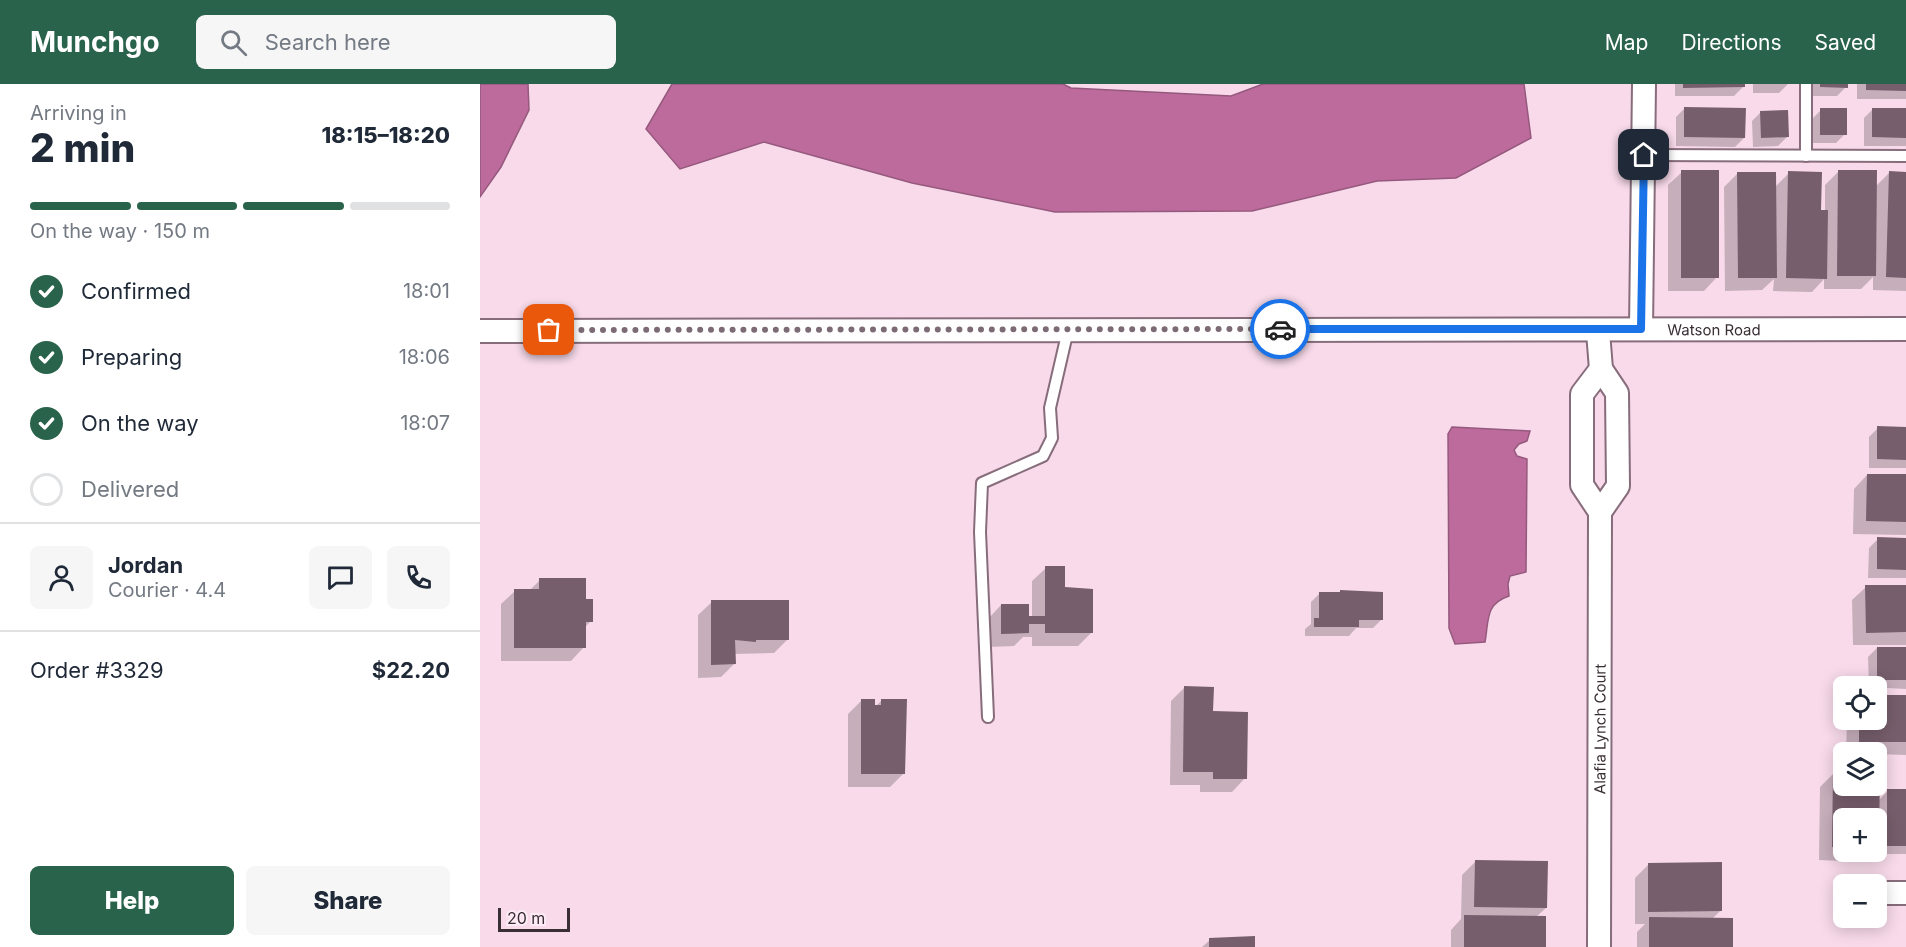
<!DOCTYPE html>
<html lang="en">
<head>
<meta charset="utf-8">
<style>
	:root { --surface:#fff; --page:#f6f6f7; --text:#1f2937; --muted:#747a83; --line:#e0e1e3; --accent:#2a634b }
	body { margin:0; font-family:Inter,sans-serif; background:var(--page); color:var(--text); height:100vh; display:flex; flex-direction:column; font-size:22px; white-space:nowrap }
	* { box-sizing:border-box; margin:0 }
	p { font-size:20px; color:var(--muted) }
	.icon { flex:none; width:33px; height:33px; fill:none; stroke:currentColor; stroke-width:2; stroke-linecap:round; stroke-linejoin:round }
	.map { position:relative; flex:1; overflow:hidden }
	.details { display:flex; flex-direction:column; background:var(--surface); width:480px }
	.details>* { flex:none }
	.fabs { position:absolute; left:1353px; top:592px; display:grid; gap:12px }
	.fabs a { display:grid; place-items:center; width:54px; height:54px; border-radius:9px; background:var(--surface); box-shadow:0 3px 15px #0003; font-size:30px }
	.scale { position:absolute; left:18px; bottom:15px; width:72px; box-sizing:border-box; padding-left:6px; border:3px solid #392e34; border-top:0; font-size:16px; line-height:21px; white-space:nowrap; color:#392e34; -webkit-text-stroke:4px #fdebf5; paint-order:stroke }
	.pin { position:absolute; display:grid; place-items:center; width:51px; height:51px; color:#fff; margin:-26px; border-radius:12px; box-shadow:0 3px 9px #0006 }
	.courier { position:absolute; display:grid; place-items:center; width:60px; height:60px; margin:-30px; border:4px solid #1a73e8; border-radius:50%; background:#fff; color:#222; box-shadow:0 2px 8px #0007 }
	.summary em { font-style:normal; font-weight:800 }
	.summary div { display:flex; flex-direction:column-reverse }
	.summary { display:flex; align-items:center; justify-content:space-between; height:102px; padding:0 30px }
	h1 { font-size:39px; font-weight:800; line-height:45px }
	.bar { display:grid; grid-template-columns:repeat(4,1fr); gap:9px 6px; align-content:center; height:72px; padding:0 30px }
	.bar i { height:8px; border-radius:4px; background:var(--line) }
	.bar .current { background:var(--accent) }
	.bar p { grid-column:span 4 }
	.line { display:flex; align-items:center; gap:15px; padding:0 30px; border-top:2px solid var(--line) }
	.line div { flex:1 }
	.round { display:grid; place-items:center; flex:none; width:63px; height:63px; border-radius:9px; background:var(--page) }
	ol { padding:0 30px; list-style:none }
	li { display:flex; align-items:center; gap:18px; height:66px }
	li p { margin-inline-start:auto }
	li .icon { padding:6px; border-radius:50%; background:var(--accent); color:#fff; stroke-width:4 }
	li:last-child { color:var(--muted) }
	li i { width:33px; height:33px; border:3px solid var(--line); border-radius:50% }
	.primary-button { display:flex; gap:12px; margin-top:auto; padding:12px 30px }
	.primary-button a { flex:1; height:69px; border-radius:9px; background:var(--accent); color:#fff; font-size:24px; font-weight:800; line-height:69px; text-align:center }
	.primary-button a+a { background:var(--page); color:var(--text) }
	header { display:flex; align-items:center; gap:36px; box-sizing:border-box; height:84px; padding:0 30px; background:var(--accent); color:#fff }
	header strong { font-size:28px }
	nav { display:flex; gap:33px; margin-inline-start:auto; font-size:21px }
	.search { width:420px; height:54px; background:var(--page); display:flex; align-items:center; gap:15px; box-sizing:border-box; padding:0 21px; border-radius:9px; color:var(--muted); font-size:22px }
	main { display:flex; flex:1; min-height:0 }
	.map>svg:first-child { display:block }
	.water { fill:#bc6b9c; stroke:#95597d; stroke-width:1.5 }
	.shadow { fill:#0003 }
	.building { fill:#775e6c }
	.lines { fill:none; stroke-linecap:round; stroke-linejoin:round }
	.lane-casing { stroke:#876d7b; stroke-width:14 }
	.street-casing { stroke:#876d7b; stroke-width:26 }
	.lane { stroke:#fff; stroke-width:10 }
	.street { stroke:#fff; stroke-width:22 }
	.done { stroke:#7c6a74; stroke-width:6; stroke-dasharray:0 10.8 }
	.route { stroke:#1a73e8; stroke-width:8 }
	.labels { text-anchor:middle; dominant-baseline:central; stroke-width:6; stroke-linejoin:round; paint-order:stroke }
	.street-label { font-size:15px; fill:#392e34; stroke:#fdebf5 }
</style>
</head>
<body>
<header>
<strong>Munchgo</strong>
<div class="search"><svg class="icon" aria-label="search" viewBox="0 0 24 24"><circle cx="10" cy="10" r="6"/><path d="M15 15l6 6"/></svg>Search here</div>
<nav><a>Map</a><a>Directions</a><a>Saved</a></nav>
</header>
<main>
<section class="details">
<div class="summary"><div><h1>2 min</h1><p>Arriving in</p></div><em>18:15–18:20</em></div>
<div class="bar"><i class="current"></i><i class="current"></i><i class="current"></i><i></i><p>On the way · 150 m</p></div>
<ol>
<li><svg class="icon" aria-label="check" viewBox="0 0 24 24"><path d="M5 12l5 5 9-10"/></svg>Confirmed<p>18:01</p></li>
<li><svg class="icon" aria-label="check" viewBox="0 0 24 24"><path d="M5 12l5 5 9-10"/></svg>Preparing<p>18:06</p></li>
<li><svg class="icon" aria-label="check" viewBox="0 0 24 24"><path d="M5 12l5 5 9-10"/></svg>On the way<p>18:07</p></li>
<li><i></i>Delivered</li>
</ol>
<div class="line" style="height:108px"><a class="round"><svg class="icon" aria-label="person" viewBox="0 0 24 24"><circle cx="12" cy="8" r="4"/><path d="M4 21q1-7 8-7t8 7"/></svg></a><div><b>Jordan</b><p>Courier · 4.4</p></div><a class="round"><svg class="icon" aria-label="chat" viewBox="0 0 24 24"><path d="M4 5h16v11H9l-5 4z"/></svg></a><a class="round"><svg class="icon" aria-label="phone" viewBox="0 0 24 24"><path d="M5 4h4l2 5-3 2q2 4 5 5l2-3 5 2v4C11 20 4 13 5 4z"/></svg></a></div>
<div class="line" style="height:78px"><div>Order #3329</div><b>$22.20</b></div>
<div class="primary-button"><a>Help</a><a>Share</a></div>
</section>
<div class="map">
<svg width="1426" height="863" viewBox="0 0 1426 863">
	<rect width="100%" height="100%" fill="#f8daea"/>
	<!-- water -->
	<g class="water">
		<polygon points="0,0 48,0 49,26 21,83 0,113"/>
		<polygon points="192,0 583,0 591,4 751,12 783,0 1044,0 1051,54 976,94 897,97 772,127 575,128 432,99 284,58 200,85 166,45"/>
		<path d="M972 343 1050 347 1047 357 1039 360 1034 366 1037 372 1047 375 1046 488 1030 492 1028 500 1029 512C1005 520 1009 536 1005 558L975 560 969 544 968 350Z"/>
	</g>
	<!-- shadow -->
	<g class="shadow">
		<polygon points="1195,0 1263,0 1263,3 1254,12 1195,12"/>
		<polygon points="1273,0 1308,0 1299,9 1273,9"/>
		<polygon points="1332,0 1366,0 1366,3 1357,12 1332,12"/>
		<rect x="1377" y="0" width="49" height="15"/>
		<polygon points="1205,24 1264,54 1255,63 1196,62 1196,33"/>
		<polygon points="1393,25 1426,25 1426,62 1384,62 1384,34"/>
		<polygon points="1341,26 1365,50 1356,59 1332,59 1332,35"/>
		<polygon points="1281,28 1307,53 1298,62 1273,63 1272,37"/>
		<polygon points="1202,88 1237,193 1224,207 1188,207 1188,101"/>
		<polygon points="1358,88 1395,103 1409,89 1426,89 1426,207 1393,206 1393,193 1381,205 1344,205 1344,195 1332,208 1293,207 1294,195 1282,206 1245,207 1244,103 1257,90 1295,103 1309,89 1340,127 1345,128 1345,101"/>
		<polygon points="1398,344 1426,344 1426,384 1389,384 1389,353"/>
		<polygon points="1387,391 1426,392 1426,451 1373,450 1374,405"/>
		<polygon points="1398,455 1426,455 1426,494 1388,494 1389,464"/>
		<polygon points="566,484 584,504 611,549 598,562 552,562 552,553 543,553 534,562 508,563 508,535 521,521 547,533 552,533 552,497"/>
		<polygon points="60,496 104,517 111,537 104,544 104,563 91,577 21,577 21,520 35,507 49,507"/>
		<polygon points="1426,502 1426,561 1373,561 1372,516 1386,503"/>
		<polygon points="840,509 902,535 893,544 876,544 869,552 825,552 825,545 831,540 831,518"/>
		<polygon points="232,518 307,556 294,569 254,570 254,580 241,593 218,594 218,531"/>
		<polygon points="1397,564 1426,564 1426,605 1389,603 1388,573"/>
		<polygon points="704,604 732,629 765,694 752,708 720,708 720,701 690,701 691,617"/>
		<polygon points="1396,612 1426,613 1426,671 1366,669 1367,636 1396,636"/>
		<polygon points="382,616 394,624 402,616 424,689 410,703 368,703 368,630"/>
		<polygon points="1354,689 1364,702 1398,717 1408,707 1426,707 1426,770 1398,770 1396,735 1364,735 1364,768 1372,768 1363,777 1339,776 1340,703"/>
		<polygon points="996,777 1066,824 1056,833 1064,863 971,863 971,846 981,835 982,791"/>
		<polygon points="1168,781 1241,826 1232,835 1251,863 1157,863 1157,848 1165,840 1155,840 1155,794"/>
		<polygon points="730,856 774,863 722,863"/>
	</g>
	<!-- building -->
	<g class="building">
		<polygon points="1203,0 1265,0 1265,3 1203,4"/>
		<polygon points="1340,0 1368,0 1368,4 1340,3"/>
		<polygon points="1386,0 1426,0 1426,7 1386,6"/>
		<polygon points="1204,23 1266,24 1265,54 1204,53"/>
		<rect x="1340" y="24" width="27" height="27"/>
		<polygon points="1392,24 1426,24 1426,54 1392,53"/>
		<polygon points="1308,26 1309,53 1281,54 1280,27"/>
		<rect x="1201" y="86" width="38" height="108"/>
		<polygon points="1358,86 1397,86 1396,192 1357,192"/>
		<polygon points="1308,87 1342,88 1341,126 1348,126 1347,195 1306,194"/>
		<polygon points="1409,87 1426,88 1426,194 1406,193"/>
		<polygon points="1257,88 1296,88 1297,194 1258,194"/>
		<polygon points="1397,342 1426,343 1426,376 1397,375"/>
		<polygon points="1387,390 1426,390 1426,438 1386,437"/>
		<polygon points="1397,453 1426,454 1426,486 1397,485"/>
		<polygon points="565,482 585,482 585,503 613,505 613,549 565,549 565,540 549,540 549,549 521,550 521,520 549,520 549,532 565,532"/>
		<polygon points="59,494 106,494 106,515 113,515 113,538 106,538 106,564 34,564 34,505 59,505"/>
		<polygon points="1385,501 1426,501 1426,548 1386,549"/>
		<polygon points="860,506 903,508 903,536 879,536 879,543 834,543 834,534 839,534 839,508 860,508"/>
		<polygon points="231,516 309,516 309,556 276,556 276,558 255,556 256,580 231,581"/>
		<rect x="1397" y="563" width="29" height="33"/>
		<polygon points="704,602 734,603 733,627 768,628 767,695 733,695 733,688 703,688"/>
		<polygon points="1396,611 1426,611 1426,658 1379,658 1379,636 1396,636"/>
		<polygon points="381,615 395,615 395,621 401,621 401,615 427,615 425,690 381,690"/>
		<polygon points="1353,688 1364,688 1364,702 1396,702 1396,689 1400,689 1399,753 1396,753 1396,735 1364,735 1364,763 1352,763"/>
		<rect x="1407" y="705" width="19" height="57"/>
		<polygon points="995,776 1068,777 1067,824 994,823"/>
		<polygon points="1242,778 1242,827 1168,828 1168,779"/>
		<polygon points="984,831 1066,832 1066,863 984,863"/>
		<polygon points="1169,833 1253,834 1253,863 1169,863"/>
		<polygon points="775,852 775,863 729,863 729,854"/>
	</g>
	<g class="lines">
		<defs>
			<g id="lane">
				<polyline points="1164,71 1426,72"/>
				<polyline points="1326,72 1326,0"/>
				<polyline points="508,633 500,448 502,399 563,372 572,354 570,324 588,246"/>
			</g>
			<g id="street">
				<polyline points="1161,245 1164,0"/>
				<path id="s1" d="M0 247 1426 245"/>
				<polyline points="1118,248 1121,285 1137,309 1138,402 1120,428"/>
				<polyline points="1396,809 1426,809"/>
				<path id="s2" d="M1119 863 1120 428 1102 401V310L1121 285"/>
			</g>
		</defs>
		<!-- lane casing -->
		<use href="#lane" class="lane-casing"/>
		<!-- street casing -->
		<use href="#street" class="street-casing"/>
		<!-- lane -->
		<use href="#lane" class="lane"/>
		<!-- street -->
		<use href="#street" class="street"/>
	</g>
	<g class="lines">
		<!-- done -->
		<polyline class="done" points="69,246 800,245"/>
		<!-- route -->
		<polyline class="route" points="800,245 1161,245 1164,71"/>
	</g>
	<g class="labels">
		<!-- street labels -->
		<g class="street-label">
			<text stroke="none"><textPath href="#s1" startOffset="1234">Watson Road</textPath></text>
			<text stroke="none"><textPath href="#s2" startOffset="218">Alafia Lynch Court</textPath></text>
		</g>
	</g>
</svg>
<div class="fabs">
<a><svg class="icon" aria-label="locate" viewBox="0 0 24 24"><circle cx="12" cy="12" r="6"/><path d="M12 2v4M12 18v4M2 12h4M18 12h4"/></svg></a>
<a><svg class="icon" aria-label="layers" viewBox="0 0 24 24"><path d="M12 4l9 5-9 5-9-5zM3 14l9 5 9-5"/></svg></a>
<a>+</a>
<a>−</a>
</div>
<div class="scale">20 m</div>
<div class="pin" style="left:69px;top:246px;background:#ea580c"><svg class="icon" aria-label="bag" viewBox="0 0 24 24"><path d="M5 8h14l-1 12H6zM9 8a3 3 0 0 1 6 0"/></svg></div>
<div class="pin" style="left:1164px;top:71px;background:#1f2937"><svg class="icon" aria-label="home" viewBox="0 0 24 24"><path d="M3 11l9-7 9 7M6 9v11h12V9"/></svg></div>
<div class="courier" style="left:800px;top:245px"><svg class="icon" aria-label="car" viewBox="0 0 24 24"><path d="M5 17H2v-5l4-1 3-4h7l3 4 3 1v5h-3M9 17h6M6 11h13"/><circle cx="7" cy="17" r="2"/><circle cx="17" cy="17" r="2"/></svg></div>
</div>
</main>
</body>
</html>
